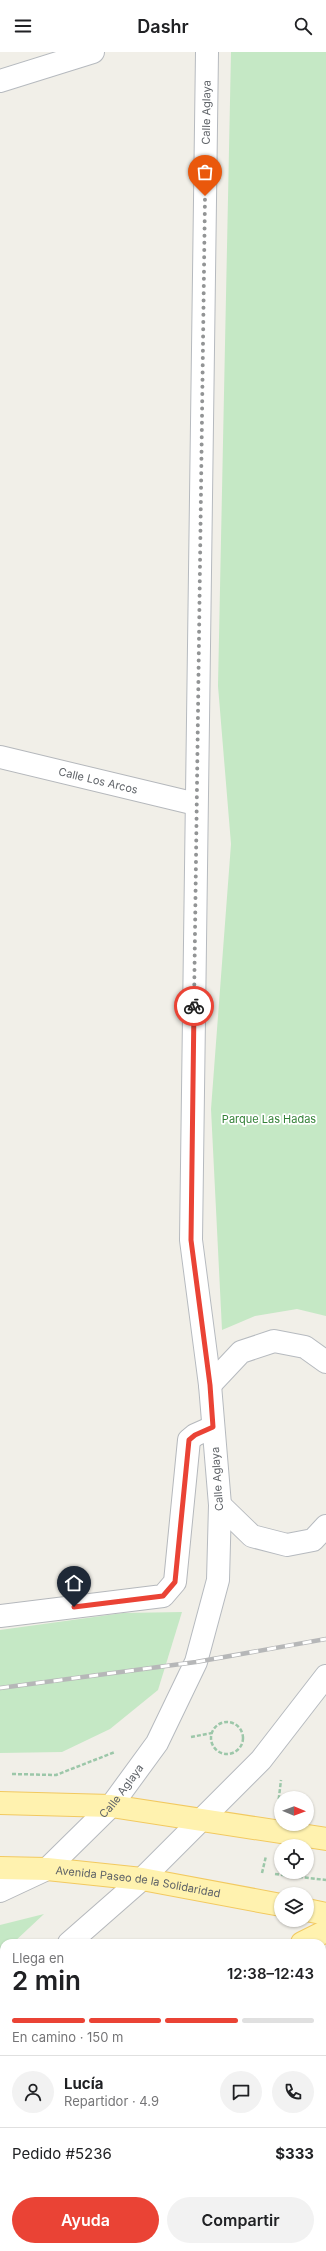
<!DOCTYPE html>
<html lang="es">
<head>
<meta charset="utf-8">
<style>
	:root { --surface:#fff; --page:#f2f2f2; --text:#202124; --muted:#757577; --line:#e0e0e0; --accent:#ea4335 }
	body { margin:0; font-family:Inter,sans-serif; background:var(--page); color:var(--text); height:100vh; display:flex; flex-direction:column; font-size:15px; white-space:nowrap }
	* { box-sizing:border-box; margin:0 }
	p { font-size:13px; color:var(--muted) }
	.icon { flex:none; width:22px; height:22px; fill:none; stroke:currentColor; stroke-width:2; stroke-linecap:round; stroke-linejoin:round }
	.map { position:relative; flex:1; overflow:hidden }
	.drawer { position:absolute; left:0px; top:1887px; width:326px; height:312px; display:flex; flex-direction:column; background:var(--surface); border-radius:12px 12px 0 0; box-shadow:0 1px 3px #0004 }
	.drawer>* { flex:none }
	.needle { width:26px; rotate:91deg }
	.tools { position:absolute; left:274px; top:1739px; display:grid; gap:8px }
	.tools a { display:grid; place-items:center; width:40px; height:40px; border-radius:50%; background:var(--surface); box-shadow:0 1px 3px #0004; font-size:20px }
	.pin { position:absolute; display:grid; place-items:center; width:34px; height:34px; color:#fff; margin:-41px -17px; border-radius:50% 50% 50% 0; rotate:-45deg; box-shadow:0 0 4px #0007 }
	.pin .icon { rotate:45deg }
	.courier { position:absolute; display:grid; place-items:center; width:40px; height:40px; margin:-20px; border:3px solid #ea4335; border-radius:50%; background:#fff; color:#222; box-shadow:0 1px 5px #0007 }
	.overview em { font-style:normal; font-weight:600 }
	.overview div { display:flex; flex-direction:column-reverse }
	.overview { display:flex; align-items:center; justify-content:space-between; height:68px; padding:0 12px }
	h1 { font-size:26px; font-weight:600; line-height:30px }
	.bar { display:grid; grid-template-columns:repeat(4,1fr); gap:6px 4px; align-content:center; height:48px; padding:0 12px }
	.bar i { height:5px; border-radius:3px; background:var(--line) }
	.bar .current { background:var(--accent) }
	.bar p { grid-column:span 4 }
	.line { display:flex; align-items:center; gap:10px; padding:0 12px; border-top:1px solid var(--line) }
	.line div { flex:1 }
	.round { display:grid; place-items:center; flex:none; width:42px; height:42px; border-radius:21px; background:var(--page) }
	.button { display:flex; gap:8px; margin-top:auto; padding:8px 12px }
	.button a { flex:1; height:46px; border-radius:24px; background:var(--accent); color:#fff; font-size:16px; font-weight:600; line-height:46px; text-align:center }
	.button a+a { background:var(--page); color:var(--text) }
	header { display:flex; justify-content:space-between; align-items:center; height:52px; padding:0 12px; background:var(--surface); font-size:18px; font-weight:600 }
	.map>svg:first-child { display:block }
	.green { fill:#c5e8c5 }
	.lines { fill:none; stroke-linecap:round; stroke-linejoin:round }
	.service-casing { stroke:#b5b8bc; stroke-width:20 }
	.minor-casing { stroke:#b5b8bc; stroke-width:24 }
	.tertiary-casing { stroke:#b5b8bc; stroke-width:24 }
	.secondary-casing { stroke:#b6babf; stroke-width:24 }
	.primary-casing { stroke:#f2c960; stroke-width:24 }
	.path { stroke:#9cc7a9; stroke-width:2.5; stroke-dasharray:4 2; stroke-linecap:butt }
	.service { stroke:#fff; stroke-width:18 }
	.minor { stroke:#fff; stroke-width:22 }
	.tertiary { stroke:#fff; stroke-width:22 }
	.secondary { stroke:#fff; stroke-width:22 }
	.primary { stroke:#fff2af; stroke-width:22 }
	.rail-casing { stroke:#b6b7b8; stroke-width:4.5 }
	.rail { stroke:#fff; stroke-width:3; stroke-dasharray:9; stroke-linecap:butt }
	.done { stroke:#929495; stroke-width:4; stroke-dasharray:0 7.2 }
	.route { stroke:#ea4335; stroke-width:5 }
	.labels { text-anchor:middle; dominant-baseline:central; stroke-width:3.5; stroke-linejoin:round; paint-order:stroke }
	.street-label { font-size:11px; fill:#5f6368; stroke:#fff }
	.park-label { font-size:11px; fill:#348238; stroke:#fff }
</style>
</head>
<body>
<header><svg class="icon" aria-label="menu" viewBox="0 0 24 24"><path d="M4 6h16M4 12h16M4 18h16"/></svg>Dashr<svg class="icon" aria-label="search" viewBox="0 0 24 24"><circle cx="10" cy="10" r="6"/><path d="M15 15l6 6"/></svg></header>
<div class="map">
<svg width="326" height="2199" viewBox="0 0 326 2199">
	<rect width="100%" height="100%" fill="#f1efe8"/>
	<!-- green -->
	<g class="green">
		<polygon points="231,0 326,0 326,1264 297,1257 255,1264 222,1278 211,1057 231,792 218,634"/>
		<polygon points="182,1560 158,1638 110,1677 62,1700 0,1701 0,1578 123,1561"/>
		<polygon points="44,1862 13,1891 4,1891 4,1899 0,1903 0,1873"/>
	</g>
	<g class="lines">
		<defs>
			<g id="service">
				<polyline points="54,2195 55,2199"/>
				<polyline points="293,2195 295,2199"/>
			</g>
			<g id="minor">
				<path id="s1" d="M0 705 196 752"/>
				<polyline points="0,1564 163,1544 175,1530 189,1388 195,1383 213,1375"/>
			</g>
			<g id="tertiary">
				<polyline points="0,1839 47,1817"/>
				<polyline points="69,1891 142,1827"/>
				<polyline points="0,1952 4,1949"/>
			</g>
			<g id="secondary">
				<polyline points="0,29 93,0"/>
				<polyline points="210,1333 241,1300 274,1289 305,1295 326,1310"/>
				<polyline points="220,1453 252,1484 287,1493 313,1488 326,1474"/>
				<path id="s2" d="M47 1817 111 1754 157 1691 196 1610 218 1528 220 1453 210 1333 191 1188 207 0"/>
				<polyline points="142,1827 261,1708 326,1624"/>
			</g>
			<g id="primary">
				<polyline points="0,1751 111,1754 326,1787"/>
				<path id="s3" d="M0 1816 47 1817 142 1827 281 1853"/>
				<polyline points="307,1858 326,1862"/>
				<polyline points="302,1891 326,1879"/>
				<polyline points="0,2048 4,2046"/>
			</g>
		</defs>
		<!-- service casing -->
		<use href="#service" class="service-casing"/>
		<!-- minor casing -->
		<use href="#minor" class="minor-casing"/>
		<!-- tertiary casing -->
		<use href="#tertiary" class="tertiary-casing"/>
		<!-- secondary casing -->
		<use href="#secondary" class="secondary-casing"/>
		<!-- primary casing -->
		<use href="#primary" class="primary-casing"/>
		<!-- path -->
		<g class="path">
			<circle cx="227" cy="1686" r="16"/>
			<polyline points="191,1685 212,1681"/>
			<polyline points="12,1722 56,1723 115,1700"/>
			<polyline points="278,1753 281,1728"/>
			<polyline points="262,1821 266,1804"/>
			<polyline points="275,1822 326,1828"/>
		</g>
		<!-- service -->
		<use href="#service" class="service"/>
		<!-- minor -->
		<use href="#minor" class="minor"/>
		<!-- tertiary -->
		<use href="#tertiary" class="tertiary"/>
		<!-- secondary -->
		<use href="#secondary" class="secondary"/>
		<!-- primary -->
		<use href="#primary" class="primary"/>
		<defs>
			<polyline id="rail" points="0,1636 196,1610 326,1587"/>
		</defs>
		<!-- rail casing -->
		<use href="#rail" class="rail-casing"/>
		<!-- rail -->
		<use href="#rail" class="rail"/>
	</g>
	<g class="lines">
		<!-- done -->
		<polyline class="done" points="194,954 205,144"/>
		<!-- route -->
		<polyline class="route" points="74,1555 163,1544 175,1530 189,1388 195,1383 213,1375 210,1333 191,1188 194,954"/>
	</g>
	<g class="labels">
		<!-- street labels -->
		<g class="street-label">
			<text stroke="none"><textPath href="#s2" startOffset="1812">Calle Aglaya</textPath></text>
			<text stroke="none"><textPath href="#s1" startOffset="101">Calle Los Arcos</textPath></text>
			<text transform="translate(217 1427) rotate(-94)">Calle Aglaya</text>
			<text stroke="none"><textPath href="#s2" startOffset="108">Calle Aglaya</textPath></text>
			<text stroke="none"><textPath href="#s3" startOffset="139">Avenida Paseo de la Solidaridad</textPath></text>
		</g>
		<!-- park labels -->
		<g class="park-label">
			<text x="269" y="1067">Parque Las Hadas</text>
		</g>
	</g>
</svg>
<div class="tools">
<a><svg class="needle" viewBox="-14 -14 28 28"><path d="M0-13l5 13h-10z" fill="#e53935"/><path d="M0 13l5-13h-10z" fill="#757577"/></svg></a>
<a><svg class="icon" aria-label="locate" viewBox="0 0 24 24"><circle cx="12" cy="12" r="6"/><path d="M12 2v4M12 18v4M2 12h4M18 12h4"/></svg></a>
<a><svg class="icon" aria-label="layers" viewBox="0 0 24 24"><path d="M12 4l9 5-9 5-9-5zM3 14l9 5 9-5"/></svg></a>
</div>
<div class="pin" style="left:205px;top:144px;background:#ea580c"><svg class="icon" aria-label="bag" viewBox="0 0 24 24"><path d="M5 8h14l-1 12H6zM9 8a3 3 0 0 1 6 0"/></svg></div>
<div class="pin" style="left:74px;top:1555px;background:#1f2937"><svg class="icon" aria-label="home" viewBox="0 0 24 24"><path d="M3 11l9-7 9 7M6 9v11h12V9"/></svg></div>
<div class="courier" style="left:194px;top:954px"><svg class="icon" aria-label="bike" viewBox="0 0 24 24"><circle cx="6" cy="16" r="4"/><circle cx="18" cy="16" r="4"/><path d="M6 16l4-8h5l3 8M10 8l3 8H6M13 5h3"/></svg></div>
<section class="drawer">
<div class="overview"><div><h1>2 min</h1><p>Llega en</p></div><em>12:38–12:43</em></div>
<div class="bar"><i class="current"></i><i class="current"></i><i class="current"></i><i></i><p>En camino · 150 m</p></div>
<div class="line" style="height:72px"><a class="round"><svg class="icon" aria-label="person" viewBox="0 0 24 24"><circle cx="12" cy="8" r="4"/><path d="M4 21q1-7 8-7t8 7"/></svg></a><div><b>Lucía</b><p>Repartidor · 4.9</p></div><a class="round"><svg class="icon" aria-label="chat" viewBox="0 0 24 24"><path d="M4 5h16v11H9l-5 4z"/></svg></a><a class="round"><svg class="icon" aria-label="phone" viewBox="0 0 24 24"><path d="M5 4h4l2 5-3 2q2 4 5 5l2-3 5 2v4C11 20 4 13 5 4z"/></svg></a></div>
<div class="line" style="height:52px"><div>Pedido #5236</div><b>$333</b></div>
<div class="button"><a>Ayuda</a><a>Compartir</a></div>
</section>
</div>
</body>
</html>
